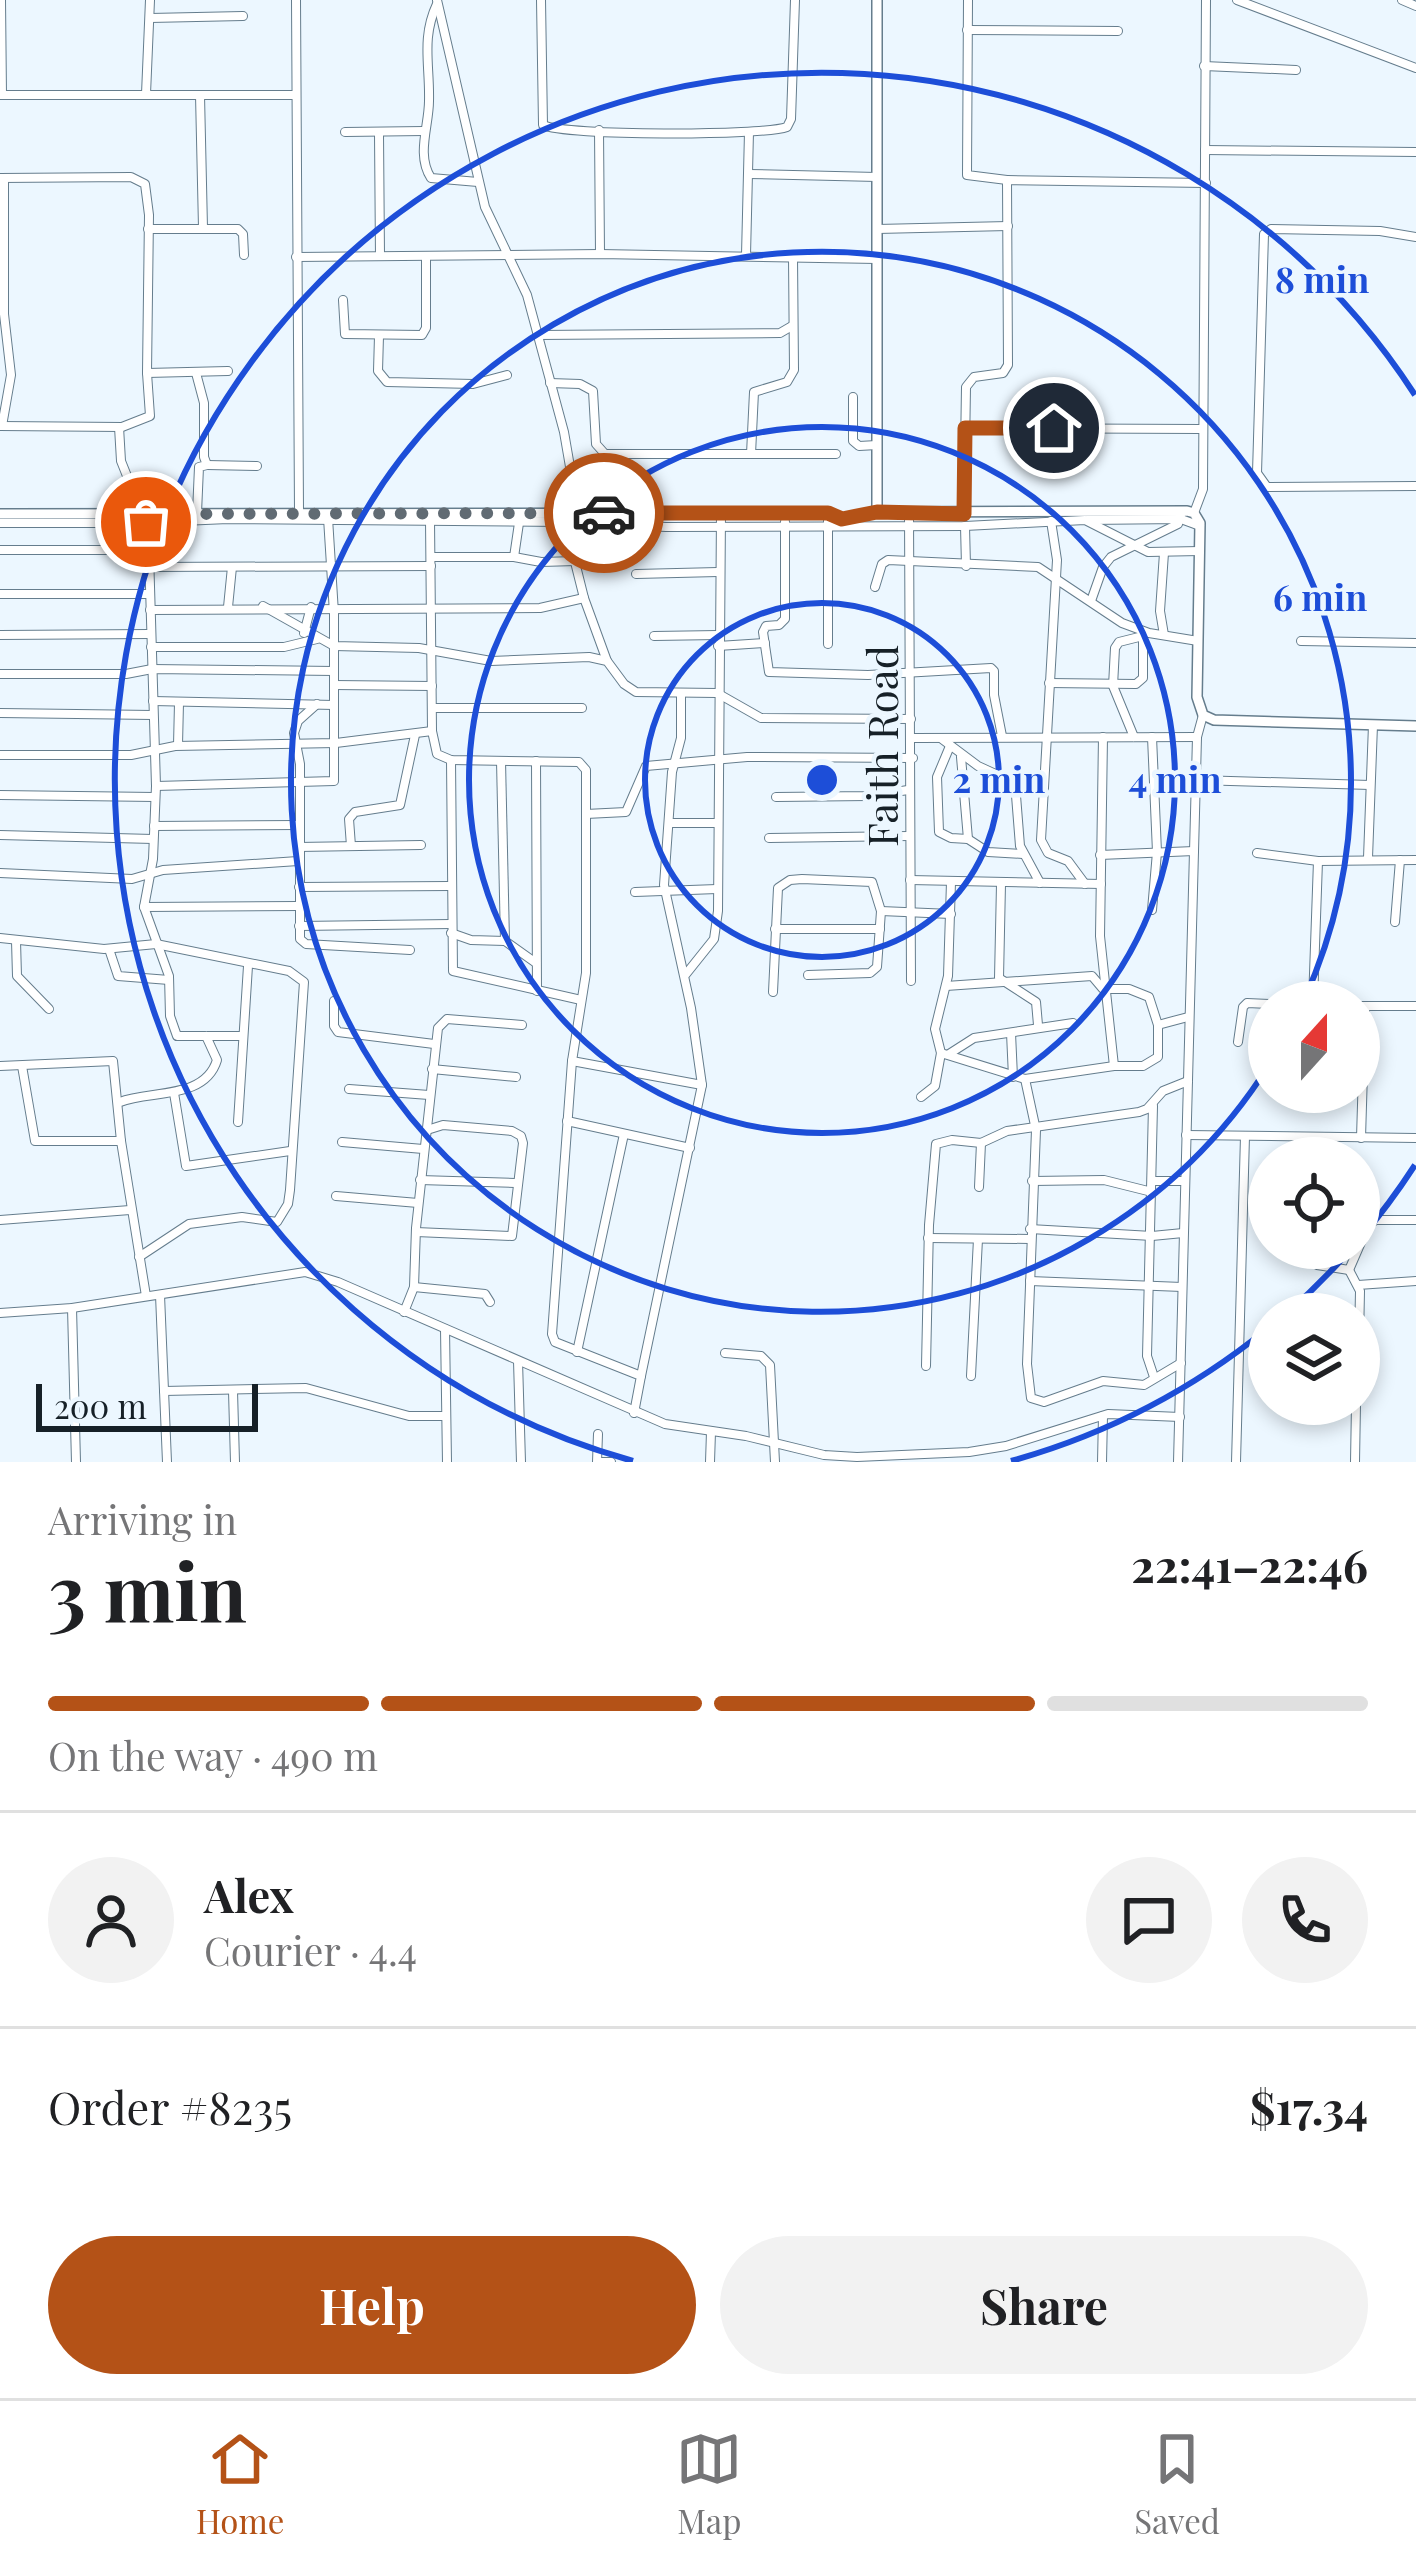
<!DOCTYPE html>
<html lang="en">
<head>
<meta charset="utf-8">
<style>
	:root { --surface:#fff; --page:#f2f2f2; --text:#202124; --muted:#757577; --line:#e0e0e0; --accent:#b45217 }
	body { margin:0; font-family:"Playfair Display",serif; background:var(--page); color:var(--text); height:100vh; display:flex; flex-direction:column; font-size:45px; white-space:nowrap }
	* { box-sizing:border-box; margin:0 }
	p { font-size:39px; color:var(--muted) }
	.icon { flex:none; width:66px; height:66px; fill:none; stroke:currentColor; stroke-width:2; stroke-linecap:round; stroke-linejoin:round }
	.map { position:relative; height:1462px; overflow:hidden }
	.details { display:flex; flex-direction:column; background:var(--surface); flex:1 }
	.details>* { flex:none }
	.needle { width:78px; rotate:21deg }
	.fabs { position:absolute; left:1248px; top:981px; display:grid; gap:24px }
	.fabs a { display:grid; place-items:center; width:132px; height:132px; border-radius:50%; background:var(--surface); box-shadow:0 6px 18px #0003; font-size:60px }
	.scale { position:absolute; left:36px; bottom:30px; width:222px; box-sizing:border-box; padding-left:12px; border:6px solid #162027; border-top:0; font-size:33px; line-height:42px; white-space:nowrap; color:#162027; -webkit-text-stroke:9px #ecf7ff; paint-order:stroke }
	.pin { position:absolute; display:grid; place-items:center; width:102px; height:102px; color:#fff; margin:-51px; border:6px solid #fff; border-radius:50%; box-shadow:0 3px 12px #0007 }
	.courier { position:absolute; display:grid; place-items:center; width:120px; height:120px; margin:-60px; border:9px solid #b45217; border-radius:50%; background:#fff; color:#222; box-shadow:0 3px 15px #0007 }
	.headline em { font-style:normal; font-weight:700 }
	.headline div { display:flex; flex-direction:column-reverse }
	.headline { display:flex; align-items:center; justify-content:space-between; height:204px; padding:0 48px }
	h1 { font-size:78px; font-weight:700; line-height:90px }
	.bar { display:grid; grid-template-columns:repeat(4,1fr); gap:18px 12px; align-content:center; height:144px; padding:0 48px }
	.bar i { height:15px; border-radius:9px; background:var(--line) }
	.bar .active { background:var(--accent) }
	.bar p { grid-column:span 4 }
	.line { display:flex; align-items:center; gap:30px; padding:0 48px; border-top:3px solid var(--line) }
	.line div { flex:1 }
	.round { display:grid; place-items:center; flex:none; width:126px; height:126px; border-radius:63px; background:var(--page) }
	.primary-button { display:flex; gap:24px; margin-top:auto; padding:24px 48px }
	.primary-button a { flex:1; height:138px; border-radius:72px; background:var(--accent); color:#fff; font-size:48px; font-weight:700; line-height:138px; text-align:center }
	.primary-button a+a { background:var(--page); color:var(--text) }
	.tab-bar { display:flex; justify-content:space-around; align-items:center; height:168px; border-top:3px solid var(--line); background:var(--surface); font-size:33px; color:var(--muted) }
	.tab-bar a { display:grid; justify-items:center; gap:6px }
	.tab-bar .active { color:var(--accent) }
	.map>svg:first-child { display:block }
	.lines { fill:none; stroke-linecap:round; stroke-linejoin:round }
	.minor-casing { stroke:#657d8d; stroke-width:10 }
	.tertiary-casing { stroke:#657d8d; stroke-width:12 }
	.minor { stroke:#fff; stroke-width:8 }
	.tertiary { stroke:#fff; stroke-width:9 }
	.done { stroke:#616b73; stroke-width:12; stroke-dasharray:0 21.6 }
	.route { stroke:#b45217; stroke-width:15 }
	.ring { fill:none; stroke:#1d4ed8; stroke-width:6 }
	.labels { text-anchor:middle; dominant-baseline:central; stroke-width:9; stroke-linejoin:round; paint-order:stroke }
	.street-label { font-size:42px; fill:#162027; stroke:#ecf7ff }
	.centre { fill:#1d4ed8; stroke:#ecf7ff; stroke-width:6 }
	.ring-label { font-size:36px; text-anchor:middle; font-weight:bold; fill:#1d4ed8; stroke:#ecf7ff; stroke-width:9; stroke-linejoin:round; paint-order:stroke }
</style>
</head>
<body>
<div class="map">
<svg width="1416" height="1462" viewBox="0 0 1416 1462">
	<rect width="100%" height="100%" fill="#ecf7ff"/>
	<g class="lines">
		<defs>
			<g id="minor">
				<polyline points="1,0 2,94"/>
				<polyline points="296,0 299,512"/>
				<polyline points="437,0 485,207 527,295 564,432 578,513"/>
				<path d="M541 0 543 125C565 136 762 136 787 127L791 119 795 0"/>
				<polyline points="968,0 967,175 1007,180"/>
				<polyline points="1237,0 1416,68"/>
				<polyline points="1402,0 1416,6"/>
				<path d="M437 4C421 38 430 65 429 101 429 126 416 155 431 178L478 182"/>
				<polyline points="150,18 243,16"/>
				<polyline points="967,30 1118,31"/>
				<polyline points="1204,66 1296,70"/>
				<polyline points="146,94 150,0"/>
				<polyline points="0,95 296,95"/>
				<polyline points="200,95 203,228"/>
				<polyline points="599,130 600,254"/>
				<polyline points="345,132 424,131"/>
				<polyline points="379,134 380,256"/>
				<polyline points="1205,150 1416,152"/>
				<polyline points="749,174 877,177"/>
				<polyline points="0,178 131,177 145,184 149,215 147,373 150,416 122,427 0,426"/>
				<polyline points="148,229 238,229 243,234 244,255"/>
				<polyline points="877,229 1008,226"/>
				<polyline points="1416,237 1380,231 1271,229 1264,234 1257,473 1267,487 1416,486"/>
				<polyline points="746,255 749,132"/>
				<polyline points="296,257 600,254 877,259"/>
				<polyline points="793,257 794,370 787,382 754,392 751,454 836,454"/>
				<polyline points="343,300 345,334 422,335 426,328 426,256"/>
				<polyline points="538,335 780,333 792,326"/>
				<polyline points="379,336 378,371 387,382 473,384 507,375"/>
				<polyline points="147,373 228,371"/>
				<polyline points="196,373 204,403 204,457 207,465 199,467 197,513"/>
				<polyline points="550,383 580,384 593,391 596,444 605,454 751,454"/>
				<polyline points="853,397 853,441 859,446 877,445"/>
				<polyline points="2,426 11,375 4,314 4,178"/>
				<polyline points="119,427 121,461 135,496 135,514"/>
				<polyline points="965,428 1202,429"/>
				<polyline points="207,465 257,466"/>
				<polyline points="909,512 911,981"/>
				<polyline points="964,512 966,387 974,377 1003,373 1008,365 1007,180 1206,183"/>
				<polyline points="828,513 828,644"/>
				<polyline points="1194,513 1203,489 1206,0"/>
				<polyline points="148,520 156,786 153,859 144,907 169,976 170,1016 177,1036 243,1036"/>
				<polyline points="430,520 432,731 437,754 451,760 579,762 586,770 586,973 572,1061 552,1334 555,1342 641,1376 634,1413"/>
				<polyline points="1087,520 1181,519 1200,526"/>
				<polyline points="1051,521 1057,560 1041,840 1048,853 1068,861 1085,884"/>
				<polyline points="565,522 584,598 607,661"/>
				<polyline points="785,522 785,619 779,625 766,626 763,632 769,672 868,675 991,668 994,671 994,695 1002,736"/>
				<polyline points="0,523 136,523 228,519 565,522 666,527 965,526 1085,520 1148,552 1200,551"/>
				<polyline points="965,526 966,566"/>
				<polyline points="0,550 148,550"/>
				<polyline points="1164,553 1160,611 1164,635"/>
				<polyline points="431,557 514,557 519,523"/>
				<polyline points="514,557 541,562 576,561"/>
				<polyline points="149,567 431,566"/>
				<polyline points="636,574 718,572"/>
				<polyline points="875,587 882,564 888,560 1038,567 1122,623 1149,633 1198,641"/>
				<polyline points="0,594 150,594"/>
				<polyline points="1091,601 1103,567 1111,557 1178,524 1182,511"/>
				<polyline points="263,606 334,646 419,648 491,661 589,657 607,661 624,684 636,692 717,693 761,718 911,719"/>
				<polyline points="228,607 232,567"/>
				<polyline points="150,610 540,608 584,598"/>
				<polyline points="304,633 311,607"/>
				<polyline points="0,635 150,634"/>
				<polyline points="654,636 718,635"/>
				<polyline points="1301,641 1416,643"/>
				<polyline points="718,646 765,643"/>
				<polyline points="151,647 284,647 317,639"/>
				<polyline points="0,674 126,674 152,669 334,671"/>
				<polyline points="1049,683 1136,684 1143,678 1143,636"/>
				<polyline points="334,685 432,686"/>
				<polyline points="153,701 334,705"/>
				<polyline points="317,704 298,721 294,733 300,764 300,939 306,944 410,950"/>
				<polyline points="432,708 582,708"/>
				<polyline points="0,713 153,715"/>
				<polyline points="1103,737 1100,936 1114,1066"/>
				<polyline points="1134,737 1113,686 1115,648 1119,642 1143,636"/>
				<polyline points="1152,737 1157,852 1152,910"/>
				<polyline points="913,738 1197,737"/>
				<polyline points="942,739 978,766 1015,783 1020,846 1040,883"/>
				<polyline points="178,745 179,703"/>
				<polyline points="950,746 937,777 939,832 951,838 968,839 988,852 1023,854"/>
				<polyline points="0,755 131,755 175,746 336,743 432,731"/>
				<polyline points="961,757 968,839"/>
				<polyline points="451,760 453,971 581,1000"/>
				<polyline points="501,761 505,941"/>
				<polyline points="536,761 537,991"/>
				<polyline points="1197,780 1370,785"/>
				<polyline points="156,786 334,781 334,613 328,518"/>
				<polyline points="0,795 155,797"/>
				<polyline points="776,797 868,796 908,790"/>
				<polyline points="586,814 626,812 646,766 747,757 913,758"/>
				<polyline points="669,823 716,823"/>
				<polyline points="154,826 298,825"/>
				<polyline points="0,835 153,839"/>
				<polyline points="769,838 909,836"/>
				<polyline points="351,846 349,819 355,812 400,805 415,735"/>
				<polyline points="298,847 421,845"/>
				<polyline points="1257,853 1318,861 1416,860"/>
				<polyline points="1100,855 1194,851"/>
				<polyline points="1368,858 1373,725"/>
				<polyline points="0,873 132,879 163,870 298,861"/>
				<polyline points="910,880 1101,884"/>
				<polyline points="1001,884 999,978 1036,1002 1038,1025"/>
				<polyline points="299,887 450,886"/>
				<polyline points="635,892 717,889"/>
				<polyline points="144,907 299,906"/>
				<polyline points="881,911 951,914"/>
				<polyline points="1395,922 1400,860"/>
				<polyline points="299,926 451,924"/>
				<polyline points="775,929 880,929"/>
				<polyline points="451,933 471,940 505,941 536,963"/>
				<polyline points="0,938 104,949 156,944 289,971 304,982 290,1190 288,1204 277,1222 242,1217 189,1224 139,1257"/>
				<polyline points="16,941 17,976 49,1009"/>
				<polyline points="109,949 118,976 169,980"/>
				<polyline points="686,974 714,939 718,911 721,513"/>
				<polyline points="946,986 1092,976 1103,989 1129,989 1149,997 1158,1025"/>
				<polyline points="773,992 778,888 790,880 802,879 872,882 881,911 877,967 870,973 808,975"/>
				<polyline points="334,1001 334,1026 338,1032 434,1044"/>
				<polyline points="1313,1002 1318,861"/>
				<polyline points="1359,1006 1416,1006"/>
				<polyline points="1011,1033 1013,1077"/>
				<polyline points="1238,1042 1243,1007 1247,1003 1269,1004"/>
				<polyline points="941,1053 1025,1079 1114,1066 1143,1066 1158,1057 1158,1025 1188,1017"/>
				<polyline points="949,1054 974,1038 1073,1023"/>
				<polyline points="572,1061 702,1085"/>
				<polyline points="0,1066 113,1061 121,1141 146,1296"/>
				<polyline points="22,1066 35,1141 121,1141"/>
				<polyline points="432,1069 516,1077"/>
				<polyline points="1025,1079 1036,1130 1027,1364 1031,1398 1044,1402 1103,1381 1144,1385 1181,1363"/>
				<polyline points="349,1089 429,1095"/>
				<polyline points="174,1093 186,1166 290,1151"/>
				<polyline points="921,1097 935,1086 941,1053 935,1029 948,976 951,882"/>
				<path d="M120 1102C150 1090 205 1100 217 1060L206 1036"/>
				<polyline points="1153,1106 1147,1356 1154,1377"/>
				<polyline points="567,1121 690,1148"/>
				<polyline points="238,1122 248,966"/>
				<polyline points="1186,1135 1416,1138"/>
				<polyline points="1361,1138 1365,1006"/>
				<polyline points="342,1142 423,1149"/>
				<polyline points="1308,1158 1310,1138"/>
				<polyline points="420,1180 515,1183"/>
				<polyline points="1032,1181 1104,1180 1152,1192"/>
				<polyline points="1153,1181 1185,1181"/>
				<polyline points="979,1187 981,1143"/>
				<polyline points="336,1196 418,1203"/>
				<polyline points="0,1220 130,1210"/>
				<polyline points="1030,1229 1152,1236 1183,1233"/>
				<polyline points="416,1232 512,1236 523,1143 521,1136 512,1131 443,1125 427,1130"/>
				<polyline points="928,1238 1030,1239"/>
				<polyline points="1308,1248 1317,1265 1349,1270 1369,1224 1376,1220 1416,1220"/>
				<polyline points="1349,1270 1360,1291 1359,1340"/>
				<polyline points="1030,1281 1182,1287"/>
				<polyline points="1358,1285 1416,1281"/>
				<polyline points="414,1287 485,1294 490,1302"/>
				<polyline points="160,1295 167,1462"/>
				<polyline points="72,1308 76,1462"/>
				<polyline points="404,1312 414,1287 416,1228 438,1028 447,1019 522,1025"/>
				<polyline points="0,1313 72,1308 305,1272 338,1282 665,1424 746,1436 824,1455 857,1457 969,1452 1006,1446 1108,1414 1180,1417"/>
				<polyline points="445,1329 447,1462"/>
				<polyline points="577,1352 624,1134"/>
				<polyline points="725,1353 761,1356 770,1365 775,1462"/>
				<polyline points="518,1361 521,1462"/>
				<polyline points="926,1366 929,1225 936,1144 952,1140 981,1143 1007,1131 1139,1112 1147,1109 1163,1091 1188,1081"/>
				<polyline points="641,1376 702,1085 691,1008 664,885 672,772 681,738 681,694"/>
				<polyline points="971,1376 978,1239"/>
				<polyline points="164,1391 306,1388 409,1416 446,1416"/>
				<polyline points="233,1391 235,1462"/>
				<polyline points="598,1434 597,1462 611,1462"/>
				<polyline points="710,1462 711,1432"/>
				<polyline points="1102,1462 1103,1416"/>
				<polyline points="1178,1462 1197,737 1203,715"/>
				<polyline points="1236,1462 1245,1136"/>
				<polyline points="1355,1462 1356,1404"/>
			</g>
			<g id="tertiary">
				<polyline points="877,512 877,0"/>
				<polyline points="0,514 828,513 842,519 877,512 1187,511 1194,513 1200,523 1197,697 1203,715 1214,720 1416,726"/>
			</g>
		</defs>
		<!-- minor casing -->
		<use href="#minor" class="minor-casing"/>
		<!-- tertiary casing -->
		<use href="#tertiary" class="tertiary-casing"/>
		<!-- minor -->
		<use href="#minor" class="minor"/>
		<!-- tertiary -->
		<use href="#tertiary" class="tertiary"/>
	</g>
	<g class="lines">
		<!-- done -->
		<polyline class="done" points="146,522 151,514 604,513"/>
		<!-- route -->
		<polyline class="route" points="604,513 828,513 842,519 877,512 964,514 965,428 1054,428"/>
	</g>
	<!-- distance rings -->
	<g class="ring">
		<circle cx="822" cy="780" r="177"/>
		<circle cx="822" cy="780" r="353"/>
		<path d="M1269 1065A530 530 0 1 1 1304 1000"/>
		<path d="M1415 1165A707 707 0 0 1 1360 1239M1352 1248A707 707 0 0 1 1286 1314M1267 1329A707 707 0 0 1 1011 1461M633 1461A707 707 0 1 1 1415 395"/>
	</g>
	<g class="labels">
		<!-- street labels -->
		<g class="street-label">
			<text transform="translate(881 746) rotate(-90)">Faith Road</text>
		</g>
	</g>
	<circle cx="822" cy="780" r="18" class="centre"/>
	<g class="ring-label">
		<text x="1322" y="293">8 min</text>
		<text x="1320" y="611">6 min</text>
		<text x="999" y="793">2 min</text>
		<text x="1175" y="793">4 min</text>
	</g>
</svg>
<div class="fabs">
<a><svg class="needle" viewBox="-14 -14 28 28"><path d="M0-13l5 13h-10z" fill="#e53935"/><path d="M0 13l5-13h-10z" fill="#757577"/></svg></a>
<a><svg class="icon" aria-label="locate" viewBox="0 0 24 24"><circle cx="12" cy="12" r="6"/><path d="M12 2v4M12 18v4M2 12h4M18 12h4"/></svg></a>
<a><svg class="icon" aria-label="layers" viewBox="0 0 24 24"><path d="M12 4l9 5-9 5-9-5zM3 14l9 5 9-5"/></svg></a>
</div>
<div class="scale">200 m</div>
<div class="pin" style="left:146px;top:522px;background:#ea580c"><svg class="icon" aria-label="bag" viewBox="0 0 24 24"><path d="M5 8h14l-1 12H6zM9 8a3 3 0 0 1 6 0"/></svg></div>
<div class="pin" style="left:1054px;top:428px;background:#1f2937"><svg class="icon" aria-label="home" viewBox="0 0 24 24"><path d="M3 11l9-7 9 7M6 9v11h12V9"/></svg></div>
<div class="courier" style="left:604px;top:513px"><svg class="icon" aria-label="car" viewBox="0 0 24 24"><path d="M5 17H2v-5l4-1 3-4h7l3 4 3 1v5h-3M9 17h6M6 11h13"/><circle cx="7" cy="17" r="2"/><circle cx="17" cy="17" r="2"/></svg></div>
</div>
<section class="details">
<div class="headline"><div><h1>3 min</h1><p>Arriving in</p></div><em>22:41–22:46</em></div>
<div class="bar"><i class="active"></i><i class="active"></i><i class="active"></i><i></i><p>On the way · 490 m</p></div>
<div class="line" style="height:216px"><a class="round"><svg class="icon" aria-label="person" viewBox="0 0 24 24"><circle cx="12" cy="8" r="4"/><path d="M4 21q1-7 8-7t8 7"/></svg></a><div><b>Alex</b><p>Courier · 4.4</p></div><a class="round"><svg class="icon" aria-label="chat" viewBox="0 0 24 24"><path d="M4 5h16v11H9l-5 4z"/></svg></a><a class="round"><svg class="icon" aria-label="phone" viewBox="0 0 24 24"><path d="M5 4h4l2 5-3 2q2 4 5 5l2-3 5 2v4C11 20 4 13 5 4z"/></svg></a></div>
<div class="line" style="height:156px"><div>Order #8235</div><b>$17.34</b></div>
<div class="primary-button"><a>Help</a><a>Share</a></div>
</section>
<nav class="tab-bar">
<a class="active"><svg class="icon" aria-label="home" viewBox="0 0 24 24"><path d="M3 11l9-7 9 7M6 9v11h12V9"/></svg>Home</a>
<a><svg class="icon" aria-label="map" viewBox="0 0 24 24"><path d="M3 6l6-2 6 2 6-2v14l-6 2-6-2-6 2zM9 4v14M15 6v14"/></svg>Map</a>
<a><svg class="icon" aria-label="saved" viewBox="0 0 24 24"><path d="M7 4h10v16l-5-4-5 4z"/></svg>Saved</a>
</nav>
</body>
</html>
